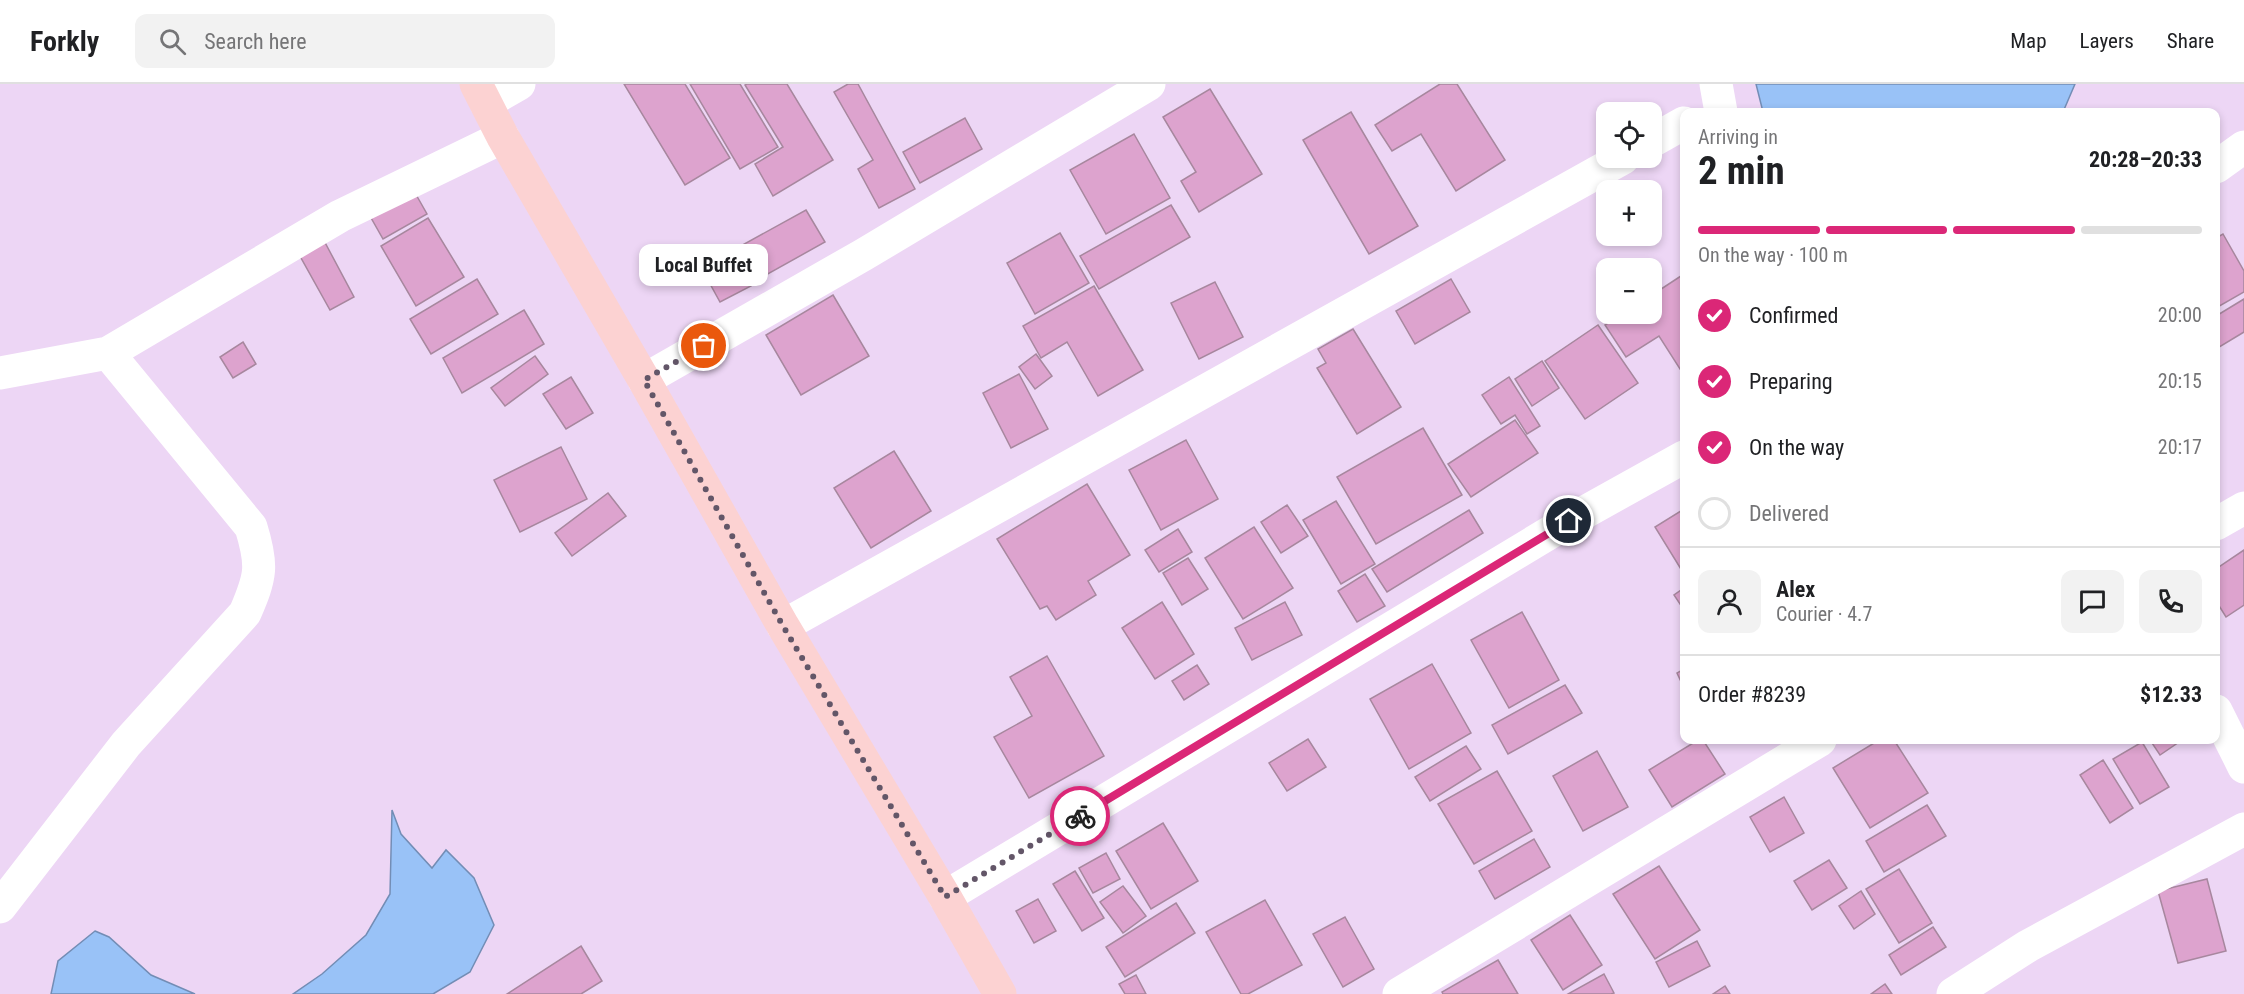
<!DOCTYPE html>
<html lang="en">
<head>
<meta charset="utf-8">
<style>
	:root { --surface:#fff; --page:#f2f2f2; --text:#202124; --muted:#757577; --line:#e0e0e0; --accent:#db2777 }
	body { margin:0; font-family:"Roboto Condensed",sans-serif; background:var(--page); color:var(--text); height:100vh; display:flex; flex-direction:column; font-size:22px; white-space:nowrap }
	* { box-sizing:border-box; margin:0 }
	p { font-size:20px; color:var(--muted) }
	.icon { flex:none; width:33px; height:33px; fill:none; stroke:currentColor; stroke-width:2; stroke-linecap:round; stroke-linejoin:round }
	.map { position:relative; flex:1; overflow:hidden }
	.details { position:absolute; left:1680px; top:24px; width:540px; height:636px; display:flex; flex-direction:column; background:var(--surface); border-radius:12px; box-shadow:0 3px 9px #0003 }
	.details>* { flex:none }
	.buttons { position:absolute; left:1596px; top:18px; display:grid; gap:12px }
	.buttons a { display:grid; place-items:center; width:66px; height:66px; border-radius:12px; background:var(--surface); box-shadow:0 3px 9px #0003; font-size:30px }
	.pin { position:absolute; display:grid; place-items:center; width:51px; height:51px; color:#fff; margin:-26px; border:3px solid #fff; border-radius:50%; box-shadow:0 2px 6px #0007 }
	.courier { position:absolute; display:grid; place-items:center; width:60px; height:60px; margin:-30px; border:4px solid #db2777; border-radius:50%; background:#fff; color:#222; box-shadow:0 2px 8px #0007 }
	.bubble { position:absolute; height:42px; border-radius:12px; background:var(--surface); box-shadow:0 3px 9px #0003; font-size:20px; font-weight:700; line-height:42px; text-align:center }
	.overview em { font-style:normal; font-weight:700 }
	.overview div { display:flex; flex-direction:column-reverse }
	.overview { display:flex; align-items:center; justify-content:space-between; height:102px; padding:0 18px }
	h1 { font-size:39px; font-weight:700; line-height:45px }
	.bar { display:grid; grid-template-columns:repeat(4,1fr); gap:9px 6px; align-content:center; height:72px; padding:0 18px }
	.bar i { height:8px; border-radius:4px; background:var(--line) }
	.bar .on { background:var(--accent) }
	.bar p { grid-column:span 4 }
	.line { display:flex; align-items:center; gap:15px; padding:0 18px; border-top:2px solid var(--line) }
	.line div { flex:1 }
	.round { display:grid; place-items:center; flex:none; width:63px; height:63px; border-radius:12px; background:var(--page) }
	ol { padding:0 18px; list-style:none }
	li { display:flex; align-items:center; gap:18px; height:66px }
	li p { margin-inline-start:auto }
	li .icon { padding:6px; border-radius:50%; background:var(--accent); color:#fff; stroke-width:4 }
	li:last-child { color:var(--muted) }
	li i { width:33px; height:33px; border:3px solid var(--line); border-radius:50% }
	header { display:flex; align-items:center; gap:36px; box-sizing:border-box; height:84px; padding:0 30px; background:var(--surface); border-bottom:2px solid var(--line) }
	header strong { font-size:28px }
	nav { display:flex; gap:33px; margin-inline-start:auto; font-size:21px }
	.search { width:420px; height:54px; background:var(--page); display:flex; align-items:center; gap:15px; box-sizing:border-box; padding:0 21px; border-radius:12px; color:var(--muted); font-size:22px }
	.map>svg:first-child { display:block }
	.water { fill:#99c2f7; stroke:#738db5; stroke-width:1.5 }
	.building { fill:#dda3ce; stroke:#a7879e; stroke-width:1.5 }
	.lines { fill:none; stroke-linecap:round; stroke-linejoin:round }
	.minor { stroke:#fff; stroke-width:33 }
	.trunk { stroke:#fcd2d2; stroke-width:33 }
	.done { stroke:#635668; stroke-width:6; stroke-dasharray:0 10.8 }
	.route { stroke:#db2777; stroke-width:8 }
</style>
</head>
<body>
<header>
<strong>Forkly</strong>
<div class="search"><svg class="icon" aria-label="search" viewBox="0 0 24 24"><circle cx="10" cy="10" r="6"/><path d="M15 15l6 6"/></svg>Search here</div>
<nav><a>Map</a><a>Layers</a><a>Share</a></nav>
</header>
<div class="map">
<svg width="2244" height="910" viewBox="0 0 2244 910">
	<rect width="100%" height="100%" fill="#edd6f5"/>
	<!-- water -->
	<g class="water">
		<polygon points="1756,0 2075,0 2063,28 1763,28"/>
		<polygon points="392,726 401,750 432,784 446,766 474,794 494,841 470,888 433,910 293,910 322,890 366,851 390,810"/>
		<polygon points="95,847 109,853 151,891 195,910 51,910 58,877"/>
	</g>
	<!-- building -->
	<g class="building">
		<polygon points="624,0 685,0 730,74 685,101"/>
		<polygon points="690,0 740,0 778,63 740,85"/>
		<polygon points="747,0 787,0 833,76 773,112 755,80 783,63 745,1"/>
		<polygon points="848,0 858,0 915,105 879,124 858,85 873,76 834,8"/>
		<polygon points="1440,0 1457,0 1505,76 1456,107 1421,50 1392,67 1375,41"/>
		<polygon points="1210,5 1262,90 1199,128 1181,97 1196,88 1163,33"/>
		<polygon points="1351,28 1418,142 1369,170 1303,56"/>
		<polygon points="965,34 982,65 920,99 903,68"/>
		<polygon points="1134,50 1170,114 1106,150 1070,86"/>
		<polygon points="414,107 427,130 383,155 370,132"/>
		<polygon points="1171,121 1190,153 1099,205 1080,172"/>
		<polygon points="806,126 825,158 755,197 737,164"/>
		<polygon points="428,134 464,193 416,222 381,162"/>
		<polygon points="1060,149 1089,199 1035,230 1007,179"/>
		<polygon points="2223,150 2244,187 2244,208 2216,224 2216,154"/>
		<polygon points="321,151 354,213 330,226 296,165"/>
		<polygon points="735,170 751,202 720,218 703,187"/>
		<polygon points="1684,190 1684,282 1680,285 1659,252 1626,273 1605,241 1622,230 1652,230 1652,211"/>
		<polygon points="477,195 498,230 431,270 410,235"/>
		<polygon points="1451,195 1470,228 1415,260 1396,227"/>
		<polygon points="1215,198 1243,253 1199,275 1171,219"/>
		<polygon points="1094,202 1143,286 1098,312 1067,258 1041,274 1023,242"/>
		<polygon points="833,211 869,272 801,311 766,251"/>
		<polygon points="2244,215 2244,248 2216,265 2216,232"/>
		<polygon points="524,226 544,260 462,309 443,274"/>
		<polygon points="1598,241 1638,299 1585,335 1545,277"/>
		<polygon points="1353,245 1401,323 1357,350 1317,284 1326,279 1318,265"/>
		<polygon points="243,258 256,280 233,294 220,273"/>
		<polygon points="1036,270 1052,292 1035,305 1019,283"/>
		<polygon points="535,272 548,290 505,322 491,304"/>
		<polygon points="1542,277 1559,304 1532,322 1515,295"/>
		<polygon points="1019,290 1048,345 1011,364 983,309"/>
		<polygon points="571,293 593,329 566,345 543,310"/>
		<polygon points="1509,293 1540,342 1527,350 1515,331 1501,340 1482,311"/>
		<polygon points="1515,336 1538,369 1471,413 1448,380"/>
		<polygon points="1423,344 1462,411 1376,460 1337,393"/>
		<polygon points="1186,356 1218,415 1161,446 1129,386"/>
		<polygon points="561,363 587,415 520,448 494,396"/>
		<polygon points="894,367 931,427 871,464 834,404"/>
		<polygon points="1087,400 1130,471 1088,497 1096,511 1056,536 1047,522 1040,525 997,455"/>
		<polygon points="608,409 626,432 572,472 555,449"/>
		<polygon points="1336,417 1375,480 1341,500 1303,436"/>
		<polygon points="1287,421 1308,452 1281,469 1261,438"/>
		<polygon points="1684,425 1684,490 1655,443"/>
		<polygon points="1469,426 1483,449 1387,508 1372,485"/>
		<polygon points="1254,443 1293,504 1243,535 1205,474"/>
		<polygon points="1178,445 1192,468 1159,488 1145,466"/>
		<polygon points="2244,466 2244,521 2226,533 2216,517 2216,485"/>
		<polygon points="1188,474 1208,505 1182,521 1163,489"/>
		<polygon points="1365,490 1385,522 1357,538 1338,507"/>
		<polygon points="1684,504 1684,526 1674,511"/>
		<polygon points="1162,518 1194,570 1155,595 1122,544"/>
		<polygon points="1285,518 1302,551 1252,576 1235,544"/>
		<polygon points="1522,528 1559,596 1509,624 1471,556"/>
		<polygon points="1047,572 1104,672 1029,714 994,653 1032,632 1010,593"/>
		<polygon points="1432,580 1471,649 1409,685 1370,615"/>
		<polygon points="1197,581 1209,600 1184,616 1172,597"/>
		<polygon points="1684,585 1684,604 1677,589"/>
		<polygon points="1565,601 1582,629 1508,670 1492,641"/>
		<polygon points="1308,655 1326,683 1287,707 1269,679"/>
		<polygon points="1698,656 1703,656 1725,690 1672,723 1649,686"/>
		<polygon points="1879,656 1894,656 1928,709 1870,744 1833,684"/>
		<polygon points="2150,656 2182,656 2160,671"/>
		<polygon points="2142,658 2169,703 2140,720 2113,675"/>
		<polygon points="1466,662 1481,685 1430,717 1415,693"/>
		<polygon points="1597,667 1628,723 1583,747 1553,692"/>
		<polygon points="2103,676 2133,724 2110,739 2080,691"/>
		<polygon points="1497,687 1532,747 1474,780 1438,720"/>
		<polygon points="1784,713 1804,749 1770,768 1750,733"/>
		<polygon points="1927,721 1946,752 1884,788 1866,757"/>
		<polygon points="1163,739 1198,797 1151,825 1116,767"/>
		<polygon points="1534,755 1550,783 1495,815 1479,787"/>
		<polygon points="1106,769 1120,795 1093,809 1079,784"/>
		<polygon points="1829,776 1847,804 1812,826 1794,797"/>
		<polygon points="1659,782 1700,846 1655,875 1613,810"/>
		<polygon points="1899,785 1932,839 1899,859 1866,805"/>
		<polygon points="1075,787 1104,834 1082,847 1053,800"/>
		<polygon points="2207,795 2226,867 2178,879 2158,807"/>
		<polygon points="1123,802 1146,832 1123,849 1100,818"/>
		<polygon points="1861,807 1875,830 1854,845 1839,822"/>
		<polygon points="1038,815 1056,847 1034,859 1016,827"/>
		<polygon points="1265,816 1302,881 1248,910 1241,910 1206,848"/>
		<polygon points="1176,819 1195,849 1125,893 1106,863"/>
		<polygon points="1570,831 1602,881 1563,906 1531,856"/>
		<polygon points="1345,833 1374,885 1343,903 1313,850"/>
		<polygon points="1933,843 1946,863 1901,891 1889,871"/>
		<polygon points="1697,857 1710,882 1669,903 1656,878"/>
		<polygon points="581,862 602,897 581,910 507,910"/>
		<polygon points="1498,876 1518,910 1443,910 1442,908"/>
		<polygon points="1604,890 1614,909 1611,910 1568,910"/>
		<polygon points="1136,891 1146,910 1125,910 1119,900"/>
		<polygon points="1885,900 1892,910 1871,910"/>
		<polygon points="1725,902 1730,910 1713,910"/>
	</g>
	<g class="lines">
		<!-- minor -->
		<g class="minor">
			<polyline points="1716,0 1721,28"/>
			<polyline points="486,19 519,0"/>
			<polyline points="1652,57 1684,39"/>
			<polyline points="2216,83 2244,63"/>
			<polyline points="0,289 108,269 340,132 503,53"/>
			<polyline points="644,296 863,171 1149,0"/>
			<polyline points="2216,440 2244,424"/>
			<polyline points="783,542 1623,74"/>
			<polyline points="2216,627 2244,683"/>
			<polyline points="945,813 1569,437 1684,373"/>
			<path d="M0 823 126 660 245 529C261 492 263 482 251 443L108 269"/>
			<polyline points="1399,910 1820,656"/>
			<polyline points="1953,910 2028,862 2244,745"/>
		</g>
		<!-- trunk -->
		<polyline class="trunk" points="476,0 503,53 644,296 783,542 945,813 1000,910"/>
	</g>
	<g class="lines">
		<!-- done -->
		<polyline class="done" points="704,262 644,296 783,542 945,813 1080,732"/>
		<!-- route -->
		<polyline class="route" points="1080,732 1569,437"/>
	</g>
</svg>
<div class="buttons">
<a><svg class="icon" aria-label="locate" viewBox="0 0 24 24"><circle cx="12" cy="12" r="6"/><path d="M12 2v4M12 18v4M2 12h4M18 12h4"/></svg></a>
<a>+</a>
<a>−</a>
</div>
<div class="pin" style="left:704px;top:262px;background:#ea580c"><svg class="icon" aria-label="bag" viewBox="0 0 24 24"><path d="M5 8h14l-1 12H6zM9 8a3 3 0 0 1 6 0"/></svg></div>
<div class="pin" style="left:1569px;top:437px;background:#1f2937"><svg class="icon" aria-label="home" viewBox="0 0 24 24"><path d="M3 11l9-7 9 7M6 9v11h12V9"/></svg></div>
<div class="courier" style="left:1080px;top:732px"><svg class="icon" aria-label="bike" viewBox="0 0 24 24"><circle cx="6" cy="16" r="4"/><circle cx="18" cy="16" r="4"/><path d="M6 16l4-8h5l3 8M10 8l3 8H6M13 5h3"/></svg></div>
<div class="bubble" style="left:639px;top:160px;width:129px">Local Buffet</div>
<section class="details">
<div class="overview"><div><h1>2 min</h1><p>Arriving in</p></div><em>20:28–20:33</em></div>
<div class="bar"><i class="on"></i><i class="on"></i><i class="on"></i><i></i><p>On the way · 100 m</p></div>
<ol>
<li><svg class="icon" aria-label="check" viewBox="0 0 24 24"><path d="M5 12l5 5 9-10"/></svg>Confirmed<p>20:00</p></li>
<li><svg class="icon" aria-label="check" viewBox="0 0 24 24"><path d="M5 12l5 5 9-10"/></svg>Preparing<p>20:15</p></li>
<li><svg class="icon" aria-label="check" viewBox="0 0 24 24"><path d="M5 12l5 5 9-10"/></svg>On the way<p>20:17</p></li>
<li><i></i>Delivered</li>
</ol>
<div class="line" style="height:108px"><a class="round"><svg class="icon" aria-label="person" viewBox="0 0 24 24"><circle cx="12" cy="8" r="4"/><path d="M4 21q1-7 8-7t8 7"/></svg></a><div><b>Alex</b><p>Courier · 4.7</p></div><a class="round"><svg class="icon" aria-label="chat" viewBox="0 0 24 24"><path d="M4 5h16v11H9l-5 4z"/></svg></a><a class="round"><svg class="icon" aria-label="phone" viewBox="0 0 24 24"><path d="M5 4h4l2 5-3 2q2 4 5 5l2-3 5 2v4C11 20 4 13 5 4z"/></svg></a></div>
<div class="line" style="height:78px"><div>Order #8239</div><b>$12.33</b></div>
</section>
</div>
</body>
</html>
